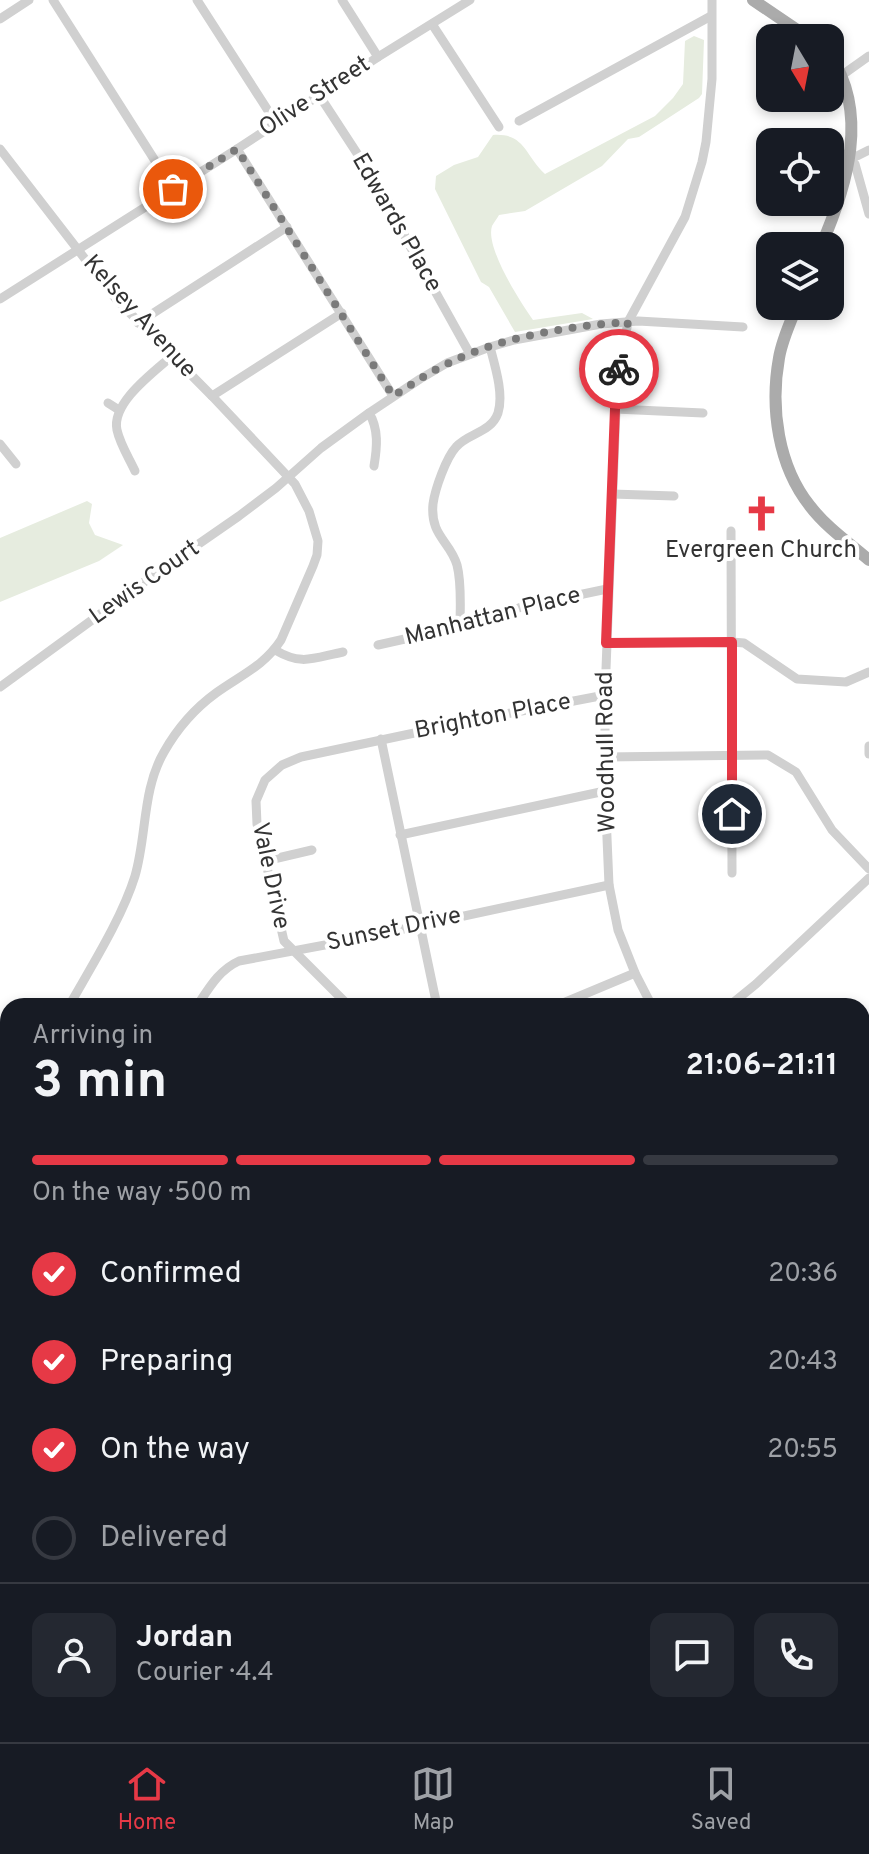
<!DOCTYPE html>
<html lang="en">
<head>
<meta charset="utf-8">
<style>
	:root { --surface:#171b24; --page:#242831; --text:#f1f3f6; --muted:#9ea1a6; --line:#363941; --accent:#e63946 }
	body { margin:0; font-family:Overpass,sans-serif; background:var(--page); color:var(--text); height:100vh; display:flex; flex-direction:column; font-size:30px; white-space:nowrap }
	* { box-sizing:border-box; margin:0 }
	p { font-size:26px; color:var(--muted) }
	.icon { flex:none; width:44px; height:44px; fill:none; stroke:currentColor; stroke-width:2; stroke-linecap:round; stroke-linejoin:round }
	.map { position:relative; flex:1; overflow:hidden }
	.sheet { position:absolute; left:0px; top:998px; width:870px; height:744px; display:flex; flex-direction:column; background:var(--surface); border-radius:24px 24px 0 0; box-shadow:0 4px 12px #0003 }
	.sheet>* { flex:none }
	.needle { width:52px; rotate:170deg }
	.fabs { position:absolute; left:756px; top:24px; display:grid; gap:16px }
	.fabs a { display:grid; place-items:center; width:88px; height:88px; border-radius:16px; background:var(--surface); box-shadow:0 4px 12px #0003; font-size:40px }
	.pin { position:absolute; display:grid; place-items:center; width:68px; height:68px; color:#fff; margin:-34px; border:4px solid #fff; border-radius:50%; box-shadow:0 2px 8px #0007 }
	.courier { position:absolute; display:grid; place-items:center; width:80px; height:80px; margin:-40px; border:6px solid #e63946; border-radius:50%; background:#fff; color:#222; box-shadow:0 2px 10px #0007 }
	.headline em { font-style:normal; font-weight:700 }
	.headline div { display:flex; flex-direction:column-reverse }
	.headline { display:flex; align-items:center; justify-content:space-between; height:136px; padding:0 32px }
	h1 { font-size:52px; font-weight:700; line-height:60px }
	.bar { display:grid; grid-template-columns:repeat(4,1fr); gap:12px 8px; align-content:center; height:96px; padding:0 32px }
	.bar i { height:10px; border-radius:6px; background:var(--line) }
	.bar .active { background:var(--accent) }
	.bar p { grid-column:span 4 }
	.line { display:flex; align-items:center; gap:20px; padding:0 32px; border-top:2px solid var(--line) }
	.line div { flex:1 }
	.round { display:grid; place-items:center; flex:none; width:84px; height:84px; border-radius:16px; background:var(--page) }
	ol { padding:0 32px; list-style:none }
	li { display:flex; align-items:center; gap:24px; height:88px }
	li p { margin-inline-start:auto }
	li .icon { padding:8px; border-radius:50%; background:var(--accent); color:#fff; stroke-width:4 }
	li:last-child { color:var(--muted) }
	li i { width:44px; height:44px; border:4px solid var(--line); border-radius:50% }
	.menu { display:flex; justify-content:space-around; align-items:center; height:112px; border-top:2px solid var(--line); background:var(--surface); font-size:22px; color:var(--muted) }
	.menu a { display:grid; justify-items:center; gap:4px }
	.menu .active { color:var(--accent) }
	.map>svg:first-child { display:block }
	.green { fill:#e6ecdf }
	.lines { fill:none; stroke-linecap:round; stroke-linejoin:round }
	.stream { stroke:#cfe2ee; stroke-width:2 }
	.minor { stroke:#d0d0d0; stroke-width:9 }
	.major { stroke:#ababab; stroke-width:12 }
	.done { stroke:#7a7a7a; stroke-width:8; stroke-dasharray:0 14.4 }
	.route { stroke:#e63946; stroke-width:10 }
	.labels { text-anchor:middle; dominant-baseline:central; stroke-width:8; stroke-linejoin:round; paint-order:stroke }
	.street-label { font-size:24px; fill:#333; stroke:#fff }
	.poi-label { font-size:24px; fill:#333; stroke:#fff }
</style>
</head>
<body>
<div class="map">
<svg width="869" height="1742" viewBox="0 0 869 1742">
	<rect width="100%" height="100%" fill="#fff"/>
	<!-- green -->
	<g class="green">
		<path d="M694 36 704 40 702 94 699 98 639 137 628 139 602 166 525 211 499 215C497 219 494 222 492 226 485 247 520 302 533 320L582 313 593 319 515 332 489 287 481 282 435 189 436 176 454 165 478 157 493 135C525 133 524 154 545 174L655 116 673 98 683 84 685 41Z"/>
		<polygon points="87,501 92,504 89,523 95,535 123,545 99,561 0,602 0,538"/>
		<polygon points="8,1313 8,1455 0,1456 0,1319"/>
		<polygon points="33,1734 230,1734 229,1742 40,1742"/>
	</g>
	<g class="lines">
		<!-- stream -->
		<polyline class="stream" points="702,1734 711,1742"/>
		<!-- minor -->
		<g class="minor">
			<polyline points="53,0 173,189"/>
			<polyline points="197,0 276,123"/>
			<polyline points="342,0 378,57"/>
			<polyline points="0,19 29,0"/>
			<polyline points="432,24 499,127"/>
			<polyline points="845,73 869,56"/>
			<polyline points="319,95 394,210 406,239 470,354"/>
			<polyline points="519,121 711,16"/>
			<path d="M0 149 116 299 212 396 295 484 309 511 318 541 317 555 313 566 281 640C264 666 241 675 216 693 194 709 177 729 164 752 142 790 147 835 135 876 122 918 91 967 69 1006"/>
			<polyline points="237,149 393,396"/>
			<polyline points="857,156 869,150"/>
			<polyline points="855,164 869,214"/>
			<polyline points="0,299 237,149 378,57 470,0"/>
			<polyline points="138,323 287,227"/>
			<polyline points="212,396 342,313"/>
			<polyline points="108,403 119,410"/>
			<polyline points="615,409 703,413"/>
			<path d="M369 413C379 429 377 448 374 466"/>
			<polyline points="0,444 16,464"/>
			<path d="M135 471C129 458 120 444 117 430 111 403 154 372 172 356"/>
			<polyline points="612,494 674,496"/>
			<polyline points="731,531 732,873"/>
			<path d="M460 627C460 608 462 584 457 565 450 541 430 536 433 504 435 489 446 458 456 447 468 433 491 433 498 413 504 394 495 366 490 347"/>
			<polyline points="606,643 732,642 744,643 797,679 846,682 869,672"/>
			<polyline points="378,645 494,619 521,607 607,589"/>
			<path d="M275 650C302 666 313 658 343 652"/>
			<polyline points="0,687 151,577 239,516 276,488 321,448 369,413 420,379 447,363 490,347 514,340 601,324 638,321 743,327"/>
			<polyline points="381,739 437,1006"/>
			<polyline points="869,746 869,754"/>
			<polyline points="605,757 768,755 796,772 832,830 869,869"/>
			<polyline points="400,835 605,791"/>
			<polyline points="265,861 312,850"/>
			<path d="M197 1006C209 988 219 970 239 961L357 939 609 885"/>
			<polyline points="349,1006 284,941 257,824 256,801 265,780 282,765 301,757 490,717 605,695"/>
			<polyline points="556,1006 635,973"/>
			<polyline points="652,1006 635,973 618,930 609,885 605,791 605,695 617,383 628,322 685,217 702,162 706,142 712,79 712,0"/>
			<polyline points="729,1006 756,984 869,878"/>
			<polyline points="862,1015 869,1023"/>
			<polyline points="0,1136 8,1120"/>
			<polyline points="0,1228 8,1227"/>
			<polyline points="862,1234 869,1241"/>
			<polyline points="862,1381 869,1389"/>
			<polyline points="0,1508 8,1512"/>
			<polyline points="862,1686 869,1632"/>
			<polyline points="862,1709 869,1731"/>
			<polyline points="379,1734 386,1742"/>
			<polyline points="0,1737 8,1729"/>
			<polyline points="310,1742 320,1734"/>
		</g>
		<!-- major -->
		<g class="major">
			<polyline points="753,0 809,38"/>
			<path d="M821 246C848 184 869 113 830 55"/>
			<path d="M797 306C790 323 782 340 779 358 770 408 778 466 810 506 826 527 849 543 869 560"/>
			<polyline points="0,1140 8,1147"/>
			<polyline points="625,1734 632,1742"/>
		</g>
	</g>
	<g class="lines">
		<!-- done -->
		<path class="done" d="M173 189 237 149 393 396C411 385 428 373 447 364 499 337 569 326 628 322L619 369"/>
		<!-- route -->
		<polyline class="route" points="619,369 615,409 606,643 732,642 732,814"/>
	</g>
	<!-- icons -->
	<defs>
		<symbol id="church-bare" viewBox="-9 -9 18 18"><path d="M-1.2-6h2.4v3.5h3.3v2.4h-3.3V6h-2.4V-.1h-3.3v-2.4h3.3Z" fill="#e63946" stroke="#fff" stroke-width="2.5" paint-order="stroke"/></symbol>
	</defs>
	<g fill-rule="evenodd">
		<use href="#church-bare" x="736" y="488" width="51" height="51"/>
	</g>
	<g class="labels">
		<!-- street labels -->
		<g class="street-label">
			<text transform="translate(315 97) rotate(-33)">Olive Street</text>
			<text transform="translate(396 223) rotate(60)">Edwards Place</text>
			<text transform="translate(139 317) rotate(48)">Kelsey Avenue</text>
			<text transform="translate(145 583) rotate(-35)">Lewis Court</text>
			<text transform="translate(493 617) rotate(-14)">Manhattan Place</text>
			<text transform="translate(493 717) rotate(-11)">Brighton Place</text>
			<text transform="translate(607 752) rotate(-91)">Woodhull Road</text>
			<text transform="translate(270 876) rotate(78)">Vale Drive</text>
			<text transform="translate(394 930) rotate(-12)">Sunset Drive</text>
		</g>
		<!-- poi labels -->
		<g class="poi-label">
			<text x="761" y="551">Evergreen Church</text>
		</g>
	</g>
</svg>
<div class="fabs">
<a><svg class="needle" viewBox="-14 -14 28 28"><path d="M0-13l5 13h-10z" fill="#e53935"/><path d="M0 13l5-13h-10z" fill="#9ea1a6"/></svg></a>
<a><svg class="icon" aria-label="locate" viewBox="0 0 24 24"><circle cx="12" cy="12" r="6"/><path d="M12 2v4M12 18v4M2 12h4M18 12h4"/></svg></a>
<a><svg class="icon" aria-label="layers" viewBox="0 0 24 24"><path d="M12 4l9 5-9 5-9-5zM3 14l9 5 9-5"/></svg></a>
</div>
<div class="pin" style="left:173px;top:189px;background:#ea580c"><svg class="icon" aria-label="bag" viewBox="0 0 24 24"><path d="M5 8h14l-1 12H6zM9 8a3 3 0 0 1 6 0"/></svg></div>
<div class="pin" style="left:732px;top:814px;background:#1f2937"><svg class="icon" aria-label="home" viewBox="0 0 24 24"><path d="M3 11l9-7 9 7M6 9v11h12V9"/></svg></div>
<div class="courier" style="left:619px;top:369px"><svg class="icon" aria-label="bike" viewBox="0 0 24 24"><circle cx="6" cy="16" r="4"/><circle cx="18" cy="16" r="4"/><path d="M6 16l4-8h5l3 8M10 8l3 8H6M13 5h3"/></svg></div>
<section class="sheet">
<div class="headline"><div><h1>3 min</h1><p>Arriving in</p></div><em>21:06–21:11</em></div>
<div class="bar"><i class="active"></i><i class="active"></i><i class="active"></i><i></i><p>On the way · 500 m</p></div>
<ol>
<li><svg class="icon" aria-label="check" viewBox="0 0 24 24"><path d="M5 12l5 5 9-10"/></svg>Confirmed<p>20:36</p></li>
<li><svg class="icon" aria-label="check" viewBox="0 0 24 24"><path d="M5 12l5 5 9-10"/></svg>Preparing<p>20:43</p></li>
<li><svg class="icon" aria-label="check" viewBox="0 0 24 24"><path d="M5 12l5 5 9-10"/></svg>On the way<p>20:55</p></li>
<li><i></i>Delivered</li>
</ol>
<div class="line" style="height:144px"><a class="round"><svg class="icon" aria-label="person" viewBox="0 0 24 24"><circle cx="12" cy="8" r="4"/><path d="M4 21q1-7 8-7t8 7"/></svg></a><div><b>Jordan</b><p>Courier · 4.4</p></div><a class="round"><svg class="icon" aria-label="chat" viewBox="0 0 24 24"><path d="M4 5h16v11H9l-5 4z"/></svg></a><a class="round"><svg class="icon" aria-label="phone" viewBox="0 0 24 24"><path d="M5 4h4l2 5-3 2q2 4 5 5l2-3 5 2v4C11 20 4 13 5 4z"/></svg></a></div>
</section>
</div>
<nav class="menu">
<a class="active"><svg class="icon" aria-label="home" viewBox="0 0 24 24"><path d="M3 11l9-7 9 7M6 9v11h12V9"/></svg>Home</a>
<a><svg class="icon" aria-label="map" viewBox="0 0 24 24"><path d="M3 6l6-2 6 2 6-2v14l-6 2-6-2-6 2zM9 4v14M15 6v14"/></svg>Map</a>
<a><svg class="icon" aria-label="saved" viewBox="0 0 24 24"><path d="M7 4h10v16l-5-4-5 4z"/></svg>Saved</a>
</nav>
</body>
</html>
